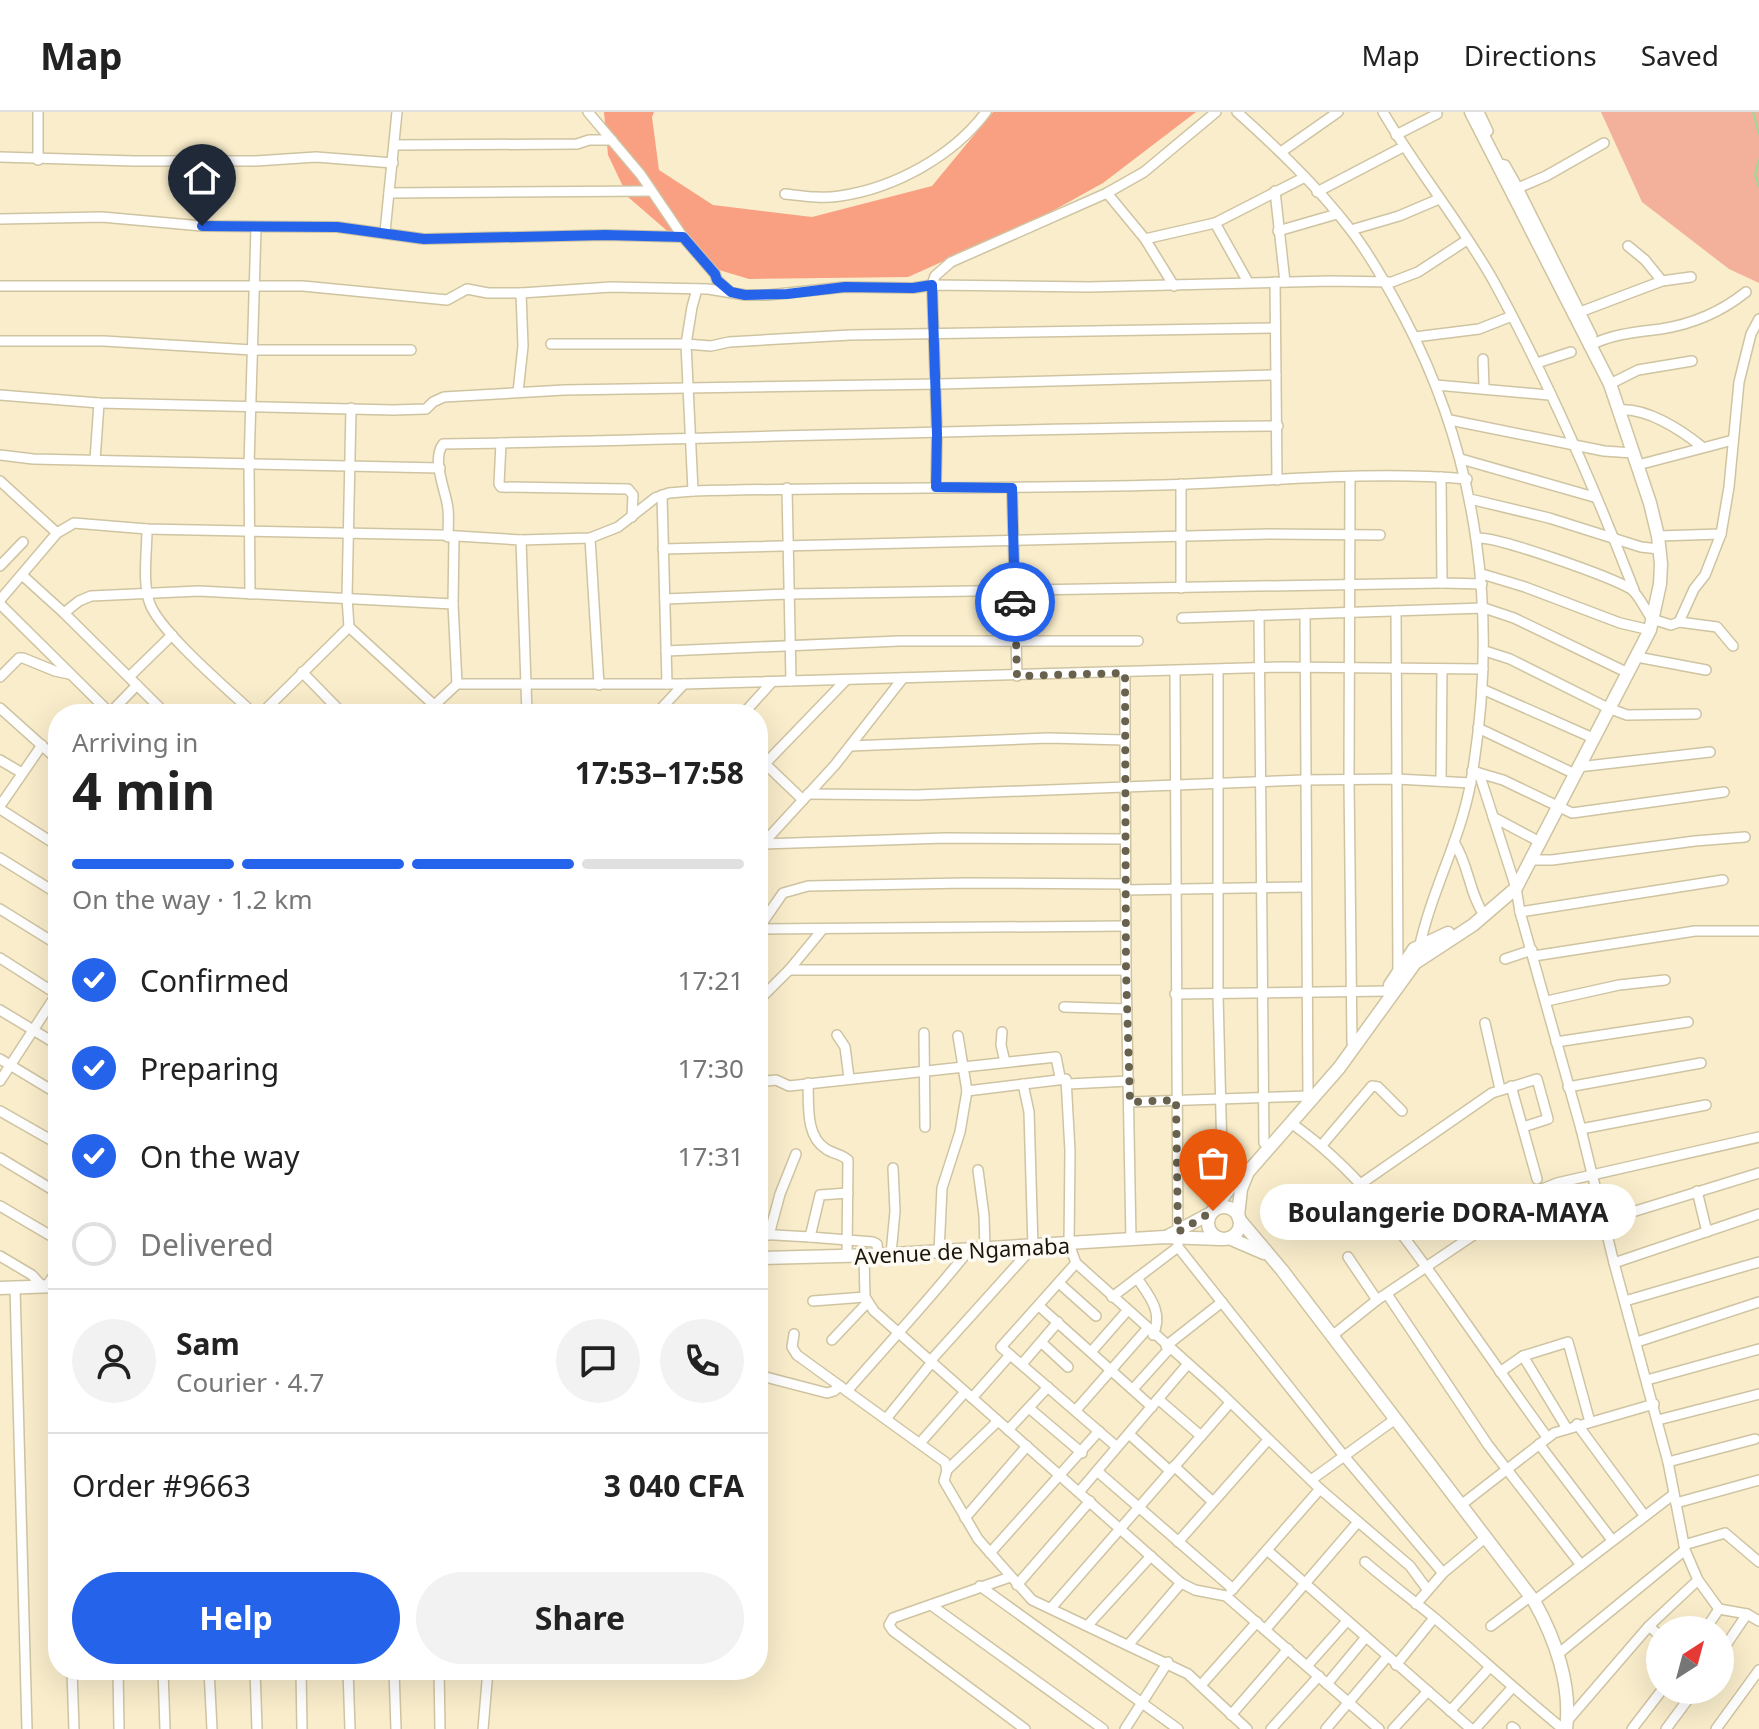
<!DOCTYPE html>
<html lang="en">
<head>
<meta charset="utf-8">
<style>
	:root { --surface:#fff; --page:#f2f2f2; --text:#222; --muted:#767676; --line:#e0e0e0; --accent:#2563eb }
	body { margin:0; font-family:"Noto Sans",sans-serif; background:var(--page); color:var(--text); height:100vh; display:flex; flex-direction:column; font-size:30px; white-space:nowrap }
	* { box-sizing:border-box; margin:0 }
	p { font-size:26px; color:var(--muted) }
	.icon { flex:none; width:44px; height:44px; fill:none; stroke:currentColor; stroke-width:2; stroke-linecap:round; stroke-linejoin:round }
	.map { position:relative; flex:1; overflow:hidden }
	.details { position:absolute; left:48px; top:592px; width:720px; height:976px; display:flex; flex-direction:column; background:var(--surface); border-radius:32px; box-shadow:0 8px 32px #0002 }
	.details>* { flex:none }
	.needle { width:52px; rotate:36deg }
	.controls { position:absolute; left:1646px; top:1504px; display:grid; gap:16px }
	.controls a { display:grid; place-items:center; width:88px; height:88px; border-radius:50%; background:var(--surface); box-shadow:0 8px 32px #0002; font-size:40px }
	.pin { position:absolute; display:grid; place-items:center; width:68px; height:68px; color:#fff; margin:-82px -34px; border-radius:50% 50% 50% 0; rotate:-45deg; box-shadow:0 0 8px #0007 }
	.pin .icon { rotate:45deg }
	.courier { position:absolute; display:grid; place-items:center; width:80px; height:80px; margin:-40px; border:6px solid #2563eb; border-radius:50%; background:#fff; color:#222; box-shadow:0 2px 10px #0007 }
	.bubble { position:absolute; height:56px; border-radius:28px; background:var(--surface); box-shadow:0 8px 32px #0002; font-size:26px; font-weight:700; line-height:56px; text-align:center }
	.summary em { font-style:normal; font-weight:700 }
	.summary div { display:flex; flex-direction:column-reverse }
	.summary { display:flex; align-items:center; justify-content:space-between; height:136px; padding:0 24px }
	h1 { font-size:52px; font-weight:700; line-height:60px }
	.bar { display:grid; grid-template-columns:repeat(4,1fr); gap:12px 8px; align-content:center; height:96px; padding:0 24px }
	.bar i { height:10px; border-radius:6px; background:var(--line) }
	.bar .active { background:var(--accent) }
	.bar p { grid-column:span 4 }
	.line { display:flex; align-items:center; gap:20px; padding:0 24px; border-top:2px solid var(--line) }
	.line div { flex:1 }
	.round { display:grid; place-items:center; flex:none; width:84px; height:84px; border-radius:42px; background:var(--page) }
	ol { padding:0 24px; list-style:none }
	li { display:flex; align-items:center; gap:24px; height:88px }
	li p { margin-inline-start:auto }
	li .icon { padding:8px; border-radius:50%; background:var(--accent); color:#fff; stroke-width:4 }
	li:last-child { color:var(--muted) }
	li i { width:44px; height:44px; border:4px solid var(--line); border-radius:50% }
	.primary-button { display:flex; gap:16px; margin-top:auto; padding:16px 24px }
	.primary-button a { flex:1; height:92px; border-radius:48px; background:var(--accent); color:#fff; font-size:32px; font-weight:700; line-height:92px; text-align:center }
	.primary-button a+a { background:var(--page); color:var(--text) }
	header { display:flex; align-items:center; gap:48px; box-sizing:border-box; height:112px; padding:0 40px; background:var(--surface); border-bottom:2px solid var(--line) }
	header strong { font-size:38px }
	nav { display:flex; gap:44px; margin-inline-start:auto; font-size:28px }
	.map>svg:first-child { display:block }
	.green { fill:#f3b19b }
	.forest { fill:#f9a083 }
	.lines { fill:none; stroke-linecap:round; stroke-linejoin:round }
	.stream { stroke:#97db99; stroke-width:2 }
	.minor-casing { stroke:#cfc4a2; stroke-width:12 }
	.major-casing { stroke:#cfc4a2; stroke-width:15 }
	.minor { stroke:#fff; stroke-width:9 }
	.major { stroke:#fff; stroke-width:12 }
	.done { stroke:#68614e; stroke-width:8; stroke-dasharray:0 14.4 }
	.route { stroke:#2563eb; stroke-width:10 }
	.labels { text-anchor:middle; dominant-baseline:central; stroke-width:7; stroke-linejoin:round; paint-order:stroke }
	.street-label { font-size:22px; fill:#1a160a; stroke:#fdfbf4 }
</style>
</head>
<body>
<header>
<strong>Map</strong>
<nav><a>Map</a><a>Directions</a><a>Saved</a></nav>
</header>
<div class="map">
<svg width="1759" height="1617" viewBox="0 0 1759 1617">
	<rect width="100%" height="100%" fill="#f9edcb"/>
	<!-- green -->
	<polygon class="green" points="1601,0 1759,0 1759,171 1729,157 1642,90"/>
	<!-- forest -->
	<polygon class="forest" points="604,0 654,0 652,5 659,58 713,93 812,105 932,74 993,0 1196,0 1103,71 1038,107 908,165 749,167 709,155 628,85 608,43"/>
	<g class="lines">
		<!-- stream -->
		<g class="stream">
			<polyline points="1753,0 1759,22"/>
			<polyline points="1759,48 1755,63 1759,74"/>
		</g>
		<defs>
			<g id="minor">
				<polyline points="588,0 641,63 683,125 715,162 717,168 729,179"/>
				<path d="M1237 0C1277 36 1317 74 1350 117 1371 144 1388 175 1404 205 1480 349 1499 509 1471 669 1461 727 1431 779 1419 837"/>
				<path d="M1383 0C1417 58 1460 110 1493 168 1548 268 1593 372 1634 478"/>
				<polyline points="1479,0 1488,19 1482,23"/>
				<polyline points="1396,23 1437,2"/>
				<polyline points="395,33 577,32 589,28 612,28"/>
				<polyline points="1281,40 1338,0"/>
				<polyline points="0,45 134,49 256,49 316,45 393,51"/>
				<polyline points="38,48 38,0"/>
				<polyline points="1498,52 1505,53 1518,76 1592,224"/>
				<polyline points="1518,76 1546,64 1604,31"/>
				<polyline points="1275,79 1285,170"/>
				<polyline points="1317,80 1403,35"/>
				<polyline points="389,81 651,79"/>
				<polyline points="1107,81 1145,127 1174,174"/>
				<path d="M785 82C803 84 821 87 840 84 895 76 953 44 986 0"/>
				<polyline points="0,107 102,105 202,114 337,115 424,127 605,123 683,125"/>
				<polyline points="1215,111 1248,170"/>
				<polyline points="1351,118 1399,104 1439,87"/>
				<polyline points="1278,119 1337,102"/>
				<polyline points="385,120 397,0"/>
				<polyline points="1145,127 1215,111 1305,65"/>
				<polyline points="1628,134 1645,148 1662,169"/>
				<polyline points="1275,170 1277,368"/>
				<polyline points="0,174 303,174 447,188 467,177 488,181 521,181 611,175 708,177 745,183 768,183 845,175 913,176 932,173 1089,175 1330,169 1392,170 1418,160 1467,128"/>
				<polyline points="1580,200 1662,169 1691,165"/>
				<polyline points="1415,225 1479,217 1512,204"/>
				<polyline points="0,229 104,229 252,238 411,238"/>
				<polyline points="551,232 686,232 711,234 729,230 850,223 1275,216"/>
				<path d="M1589 234C1612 222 1636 220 1661 217 1693 212 1721 200 1746 180"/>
				<polyline points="1483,247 1484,276"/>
				<polyline points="1537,251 1571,240"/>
				<polyline points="1610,272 1638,258 1692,249"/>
				<polyline points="1436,273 1549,283"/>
				<polyline points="518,280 523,234 521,181"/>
				<polyline points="0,283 99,291 393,298 426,297 433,290 444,285 564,278 939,272 1276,263"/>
				<polyline points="351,296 347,486 349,515 434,593"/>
				<path d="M1619 298C1646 295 1681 318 1701 334"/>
				<polyline points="1450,308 1604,339 1633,341"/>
				<polyline points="501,331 499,372 501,375 628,377 633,383 632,405"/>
				<polyline points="0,343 33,347 440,356"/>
				<polyline points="1461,347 1594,385"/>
				<polyline points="95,348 99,291"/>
				<polyline points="1638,353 1733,328"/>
				<polyline points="1441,365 1442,471 1482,472"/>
				<polyline points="1350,366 1349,669 1352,931"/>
				<polyline points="0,369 57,421"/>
				<polyline points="936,375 937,322 932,173 935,164 951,150 1107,81 1144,60 1216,0"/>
				<polyline points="787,376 791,569"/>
				<polyline points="1012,376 1017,564"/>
				<polyline points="693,379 686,232 692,195 697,177"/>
				<polyline points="662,383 667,572"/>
				<polyline points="1470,387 1549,406 1641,435 1659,437"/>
				<path d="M147 417C147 440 142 471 150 492 161 521 229 578 254 602"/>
				<polyline points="1658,424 1721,422"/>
				<path d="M448 425C448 416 449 406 448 397 446 378 431 349 443 332 721 327 999 316 1278 314"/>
				<polyline points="454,426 453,492 457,572"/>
				<polyline points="590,426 599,573"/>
				<path d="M1477 426C1497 424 1611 465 1631 477 1639 483 1646 499 1652 507L1671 513 1679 510 1694 477 1705 463 1721 422 1729 375 1739 270 1751 222 1759 207"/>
				<polyline points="521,428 527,602"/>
				<polyline points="663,437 1269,422 1380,423"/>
				<polyline points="0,454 23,430"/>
				<polyline points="1482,462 1525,475 1620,511 1650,518"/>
				<polyline points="22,463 64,501 166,602"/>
				<polyline points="1181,476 1181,372"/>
				<polyline points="250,482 249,353 256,116"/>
				<polyline points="665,487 790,482 1442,471"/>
				<path d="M0 488 57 421 74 411 147 417 441 423 521 428 590 426 618 415 655 386 669 381 693 379C850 375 1006 377 1162 373 1263 370 1366 358 1467 367"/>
				<polyline points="0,492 111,602"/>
				<polyline points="1396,499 1398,858"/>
				<polyline points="64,501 79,489 91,484 199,479 453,492"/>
				<polyline points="1305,502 1308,984"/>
				<polyline points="1259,503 1264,1031"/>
				<polyline points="1182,506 1484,496 1514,506 1628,561"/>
				<polyline points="1679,510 1717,515 1733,534"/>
				<polyline points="666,539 899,529 1138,529"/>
				<polyline points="1485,539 1510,547 1608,596 1627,603 1696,602"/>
				<polyline points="1637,545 1706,558"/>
				<polyline points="1218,558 1218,882 1223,1084"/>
				<polyline points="302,560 343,602"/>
				<polyline points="1175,560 1178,1135 1344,1344 1443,1461"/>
				<polyline points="0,565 19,546 23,546 55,559 69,562"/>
				<polyline points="129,565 172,523"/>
				<polyline points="1482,577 1593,626"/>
				<polyline points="0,596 58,648"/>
				<polyline points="110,601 137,573"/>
				<polyline points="261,602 349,515"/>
				<polyline points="425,602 457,572 684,572 1283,555 1483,557"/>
				<polyline points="656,602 684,572"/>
				<polyline points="743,602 772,570"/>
				<polyline points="1478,616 1575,662"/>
				<polyline points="1125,628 1126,858 1131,1128"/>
				<polyline points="850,634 1048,626 1125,628 1125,561"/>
				<polyline points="758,645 803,688"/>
				<polyline points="0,648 22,661"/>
				<polyline points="1578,655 1710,640"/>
				<polyline points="758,659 846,568"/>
				<polyline points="1472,659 1479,661 1516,776 1520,800 1581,1017 1614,1151 1668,1350 1685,1438 1698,1468 1719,1497 1747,1502 1759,1509"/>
				<polyline points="1479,661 1503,668 1572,701 1724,680"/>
				<polyline points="1441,669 1442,557"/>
				<polyline points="808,682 916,683 1304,668 1397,667 1471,671"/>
				<polyline points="0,694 42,633"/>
				<polyline points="0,697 58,734"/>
				<polyline points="1493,705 1540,730"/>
				<path d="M1454 730C1469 753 1469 781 1484 803"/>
				<polyline points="763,732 945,726 1125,727"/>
				<polyline points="758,737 835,653 903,566"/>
				<polyline points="0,746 58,782"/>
				<polyline points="1531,748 1552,748 1695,729 1745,725"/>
				<polyline points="1125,778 1305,775"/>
				<polyline points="0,797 58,833"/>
				<polyline points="1520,800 1723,768"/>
				<polyline points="758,817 783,781 808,774 965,771 1125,772"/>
				<polyline points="758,817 1125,814"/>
				<polyline points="1534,844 1695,819 1758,819"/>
				<polyline points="0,846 58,883"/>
				<polyline points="1505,847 1532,838"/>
				<polyline points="789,858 1126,858"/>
				<polyline points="1175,882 1387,879"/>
				<polyline points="758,889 789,858 822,818"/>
				<polyline points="1547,889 1619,873 1665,868"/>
				<polyline points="1064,895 1127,897"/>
				<polyline points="0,898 58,933"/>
				<polyline points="1485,911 1500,977"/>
				<polyline points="1002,920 1001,933 1005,950"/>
				<polyline points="924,921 925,1015"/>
				<polyline points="837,923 845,935 849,966"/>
				<polyline points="1556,930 1688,910"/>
				<polyline points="0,947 58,982"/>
				<polyline points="758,965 767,969 776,968 789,974 1056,945 1060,965"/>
				<polyline points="0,969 58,880"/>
				<path d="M808 971C809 992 805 1024 826 1037 833 1042 842 1042 848 1048L847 1144"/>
				<polyline points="1068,972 1129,969"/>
				<polyline points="1511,974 1537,1067"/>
				<polyline points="1568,975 1701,951"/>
				<polyline points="967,979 1066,967 1070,1039 1069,1132 1076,1151 1220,1280 1320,1377 1410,1454 1427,1477"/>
				<polyline points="1130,990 1308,984 1308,986"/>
				<polyline points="0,999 58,1032"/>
				<path d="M1291 1011C1358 1058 1400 1118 1447 1184 1480 1231 1513 1278 1547 1325"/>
				<polyline points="1581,1017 1706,993"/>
				<polyline points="1322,1033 1372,974 1378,975 1402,999"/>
				<polyline points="0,1046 58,1081"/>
				<polyline points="978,1058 984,1103 985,1137"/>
				<polyline points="1362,1071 1492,981 1537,967 1548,1007 1523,1015"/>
				<polyline points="1697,1079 1707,1120"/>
				<polyline points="0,1094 58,1128"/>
				<polyline points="1603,1109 1759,1061"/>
				<polyline points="758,1122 810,1125 820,1083 848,1081"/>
				<polyline points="769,1123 780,1082 796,1042"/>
				<polyline points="810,1125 873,1130 877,1132 878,1143"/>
				<polyline points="939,1140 942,1076 960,1020 967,979 958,924"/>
				<polyline points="891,1142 895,1099 893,1056"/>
				<polyline points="0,1144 32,1163 43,1175"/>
				<polyline points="864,1144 865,1185 874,1199 1181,1471 1195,1478 1226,1484 1379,1617"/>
				<polyline points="1348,1145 1377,1188"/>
				<polyline points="1076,1151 1001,1235 1117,1335"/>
				<polyline points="1614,1151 1759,1102"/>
				<polyline points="758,1158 759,1146"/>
				<path d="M1137 1166C1149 1184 1164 1200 1153 1223"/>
				<polyline points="1059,1171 1096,1204"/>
				<polyline points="46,1175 58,1157"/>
				<polyline points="15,1176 27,1617"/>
				<polyline points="1387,1182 1488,1333 1581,1453"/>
				<polyline points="1112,1185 1178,1135"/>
				<polyline points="813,1189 865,1185"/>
				<polyline points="1625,1189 1759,1150"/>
				<polyline points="1039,1194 1152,1295"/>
				<polyline points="794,1222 792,1235 797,1243 945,1350 947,1358 944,1369 978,1427 1032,1488 1188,1562 1247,1617"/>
				<polyline points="1332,1224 1377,1188 1542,1077 1557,1071 1759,1025"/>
				<polyline points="832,1228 867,1191"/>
				<polyline points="1041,1230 1068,1255"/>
				<polyline points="1637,1230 1759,1190"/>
				<polyline points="1166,1234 1222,1190"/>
				<polyline points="1091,1240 1127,1199"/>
				<polyline points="1523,1244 1566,1315"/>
				<polyline points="1022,1252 1058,1210"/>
				<polyline points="1500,1260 1523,1244 1568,1230 1590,1310"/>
				<polyline points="758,1263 827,1281 834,1279 840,1274"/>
				<polyline points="1647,1268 1759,1237"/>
				<polyline points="1133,1277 1169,1237"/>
				<path d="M847 1279C888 1232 930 1187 969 1138"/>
				<polyline points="972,1286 1010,1243"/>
				<polyline points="1158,1287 1201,1324"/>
				<polyline points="1029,1296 1082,1341"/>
				<polyline points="1076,1298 1147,1217"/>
				<polyline points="886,1307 932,1250 933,1246 1033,1135 1029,1000 1023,972"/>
				<polyline points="1658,1308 1759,1282"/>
				<polyline points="1577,1312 1644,1403"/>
				<polyline points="1008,1318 1048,1275"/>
				<polyline points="1129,1322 1170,1359"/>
				<polyline points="920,1331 965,1280"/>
				<polyline points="1539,1332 1612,1428"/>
				<polyline points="1668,1350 1755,1327"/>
				<polyline points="1174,1354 1213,1390"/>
				<polyline points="947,1358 998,1309"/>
				<polyline points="1097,1359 1233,1477"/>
				<polyline points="1311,1368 1394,1308"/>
				<polyline points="1079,1380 1187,1253"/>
				<polyline points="1676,1391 1759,1368"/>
				<polyline points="1461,1393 1554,1321 1654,1292"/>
				<polyline points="965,1406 1027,1334"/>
				<polyline points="1178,1430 1268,1328"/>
				<polyline points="1684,1433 1725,1421 1759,1450"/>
				<polyline points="1267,1438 1471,1617"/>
				<polyline points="990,1441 1099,1319"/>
				<path d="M1365 1450C1388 1470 1413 1488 1437 1508 1479 1544 1520 1582 1563 1617"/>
				<polyline points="1010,1465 893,1506 889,1513 893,1519 1025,1617"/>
				<polyline points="1017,1473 1090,1389"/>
				<polyline points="980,1474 1178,1617"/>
				<polyline points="1231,1479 1320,1377"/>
				<polyline points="1534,1489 1674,1382"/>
				<polyline points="1416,1492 1443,1461 1485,1426"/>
				<polyline points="931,1493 1103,1617"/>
				<polyline points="1051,1496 1229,1292"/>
				<polyline points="1088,1513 1151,1444"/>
				<polyline points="1491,1514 1531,1484"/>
				<polyline points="1649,1514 1660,1524"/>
				<polyline points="1265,1518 1358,1410"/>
				<polyline points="1705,1518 1719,1497"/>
				<polyline points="1129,1532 1181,1471"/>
				<polyline points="1558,1542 1685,1438"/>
				<polyline points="1720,1542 1747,1502"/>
				<polyline points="1396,1553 1434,1506"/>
				<polyline points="1307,1554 1347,1509"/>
				<polyline points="72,1558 74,1617"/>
				<polyline points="118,1558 119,1617"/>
				<polyline points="163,1558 165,1617"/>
				<polyline points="209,1558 212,1617"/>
				<polyline points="255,1558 257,1617"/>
				<polyline points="301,1558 302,1617"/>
				<polyline points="348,1558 350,1617"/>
				<polyline points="394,1558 396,1617"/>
				<polyline points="439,1558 440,1617"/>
				<polyline points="1202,1572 1257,1510"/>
				<polyline points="1327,1572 1366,1525"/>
				<polyline points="1450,1599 1490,1555"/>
				<polyline points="1231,1603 1288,1537"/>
				<polyline points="1568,1608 1649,1514 1698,1468"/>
				<polyline points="1512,1615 1515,1617"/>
				<polyline points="483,1617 488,1558"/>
				<polyline points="1125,1617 1168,1550"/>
				<polyline points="1271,1617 1319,1564"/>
				<polyline points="1326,1617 1387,1545"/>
				<polyline points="1393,1617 1428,1579"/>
				<polyline points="1475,1617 1512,1576"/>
				<polyline points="1632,1617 1662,1578"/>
				<polyline points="1666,1617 1695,1578"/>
				<polyline points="1716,1617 1759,1558"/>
			</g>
			<g id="major">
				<polyline points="1390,873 1414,837 1448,821"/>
				<circle cx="1224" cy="1111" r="16"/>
				<polyline points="1213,1099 1244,1056"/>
				<polyline points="1238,1104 1241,1077 1248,1060 1339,956 1415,851 1473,813 1516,776 1650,518 1660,472 1661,452 1658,424 1650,391 1610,272 1471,0"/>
				<path d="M1239 1107 1282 1158 1534 1489C1555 1526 1572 1574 1566 1617"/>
				<polyline points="1168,1124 1211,1101"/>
				<polyline points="1229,1126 1264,1141"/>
				<polyline points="758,1146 878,1143 1165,1125 1221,1127"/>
				<polyline points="0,1176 58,1174"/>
			</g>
		</defs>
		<!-- minor casing -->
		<use href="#minor" class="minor-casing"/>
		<!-- major casing -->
		<use href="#major" class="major-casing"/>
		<!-- minor -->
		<use href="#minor" class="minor"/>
		<!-- major -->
		<use href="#major" class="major"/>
	</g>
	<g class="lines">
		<!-- done -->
		<polyline class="done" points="1015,490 1017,564 1125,561 1126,858 1130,990 1176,988 1178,1120 1213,1099"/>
		<!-- route -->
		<polyline class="route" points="202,114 337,115 424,127 605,123 683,125 715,162 717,168 731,180 745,183 787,182 845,175 913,176 932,173 937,322 936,375 1012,376 1015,490"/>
	</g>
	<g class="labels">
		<!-- street labels -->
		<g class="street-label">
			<text transform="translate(962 1138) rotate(-3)">Avenue de Ngamaba</text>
		</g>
	</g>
</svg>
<div class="controls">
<a><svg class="needle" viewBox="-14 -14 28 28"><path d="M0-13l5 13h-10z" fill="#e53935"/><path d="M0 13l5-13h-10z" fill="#767676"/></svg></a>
</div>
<div class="pin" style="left:1213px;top:1099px;background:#ea580c"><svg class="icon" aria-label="bag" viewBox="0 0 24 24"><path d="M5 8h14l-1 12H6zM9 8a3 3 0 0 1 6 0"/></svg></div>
<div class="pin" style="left:202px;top:114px;background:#1f2937"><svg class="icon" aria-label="home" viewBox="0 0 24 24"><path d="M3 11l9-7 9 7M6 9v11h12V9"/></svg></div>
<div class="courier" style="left:1015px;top:490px"><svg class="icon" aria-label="car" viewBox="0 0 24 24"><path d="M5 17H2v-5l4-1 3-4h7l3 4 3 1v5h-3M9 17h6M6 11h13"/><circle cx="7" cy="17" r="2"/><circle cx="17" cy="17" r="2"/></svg></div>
<div class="bubble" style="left:1260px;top:1072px;width:376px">Boulangerie DORA-MAYA</div>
<section class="details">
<div class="summary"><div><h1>4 min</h1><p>Arriving in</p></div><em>17:53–17:58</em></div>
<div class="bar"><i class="active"></i><i class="active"></i><i class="active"></i><i></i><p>On the way · 1.2 km</p></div>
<ol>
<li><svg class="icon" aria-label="check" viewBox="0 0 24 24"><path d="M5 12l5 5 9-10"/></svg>Confirmed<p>17:21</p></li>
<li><svg class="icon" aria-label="check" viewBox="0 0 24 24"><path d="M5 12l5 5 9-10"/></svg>Preparing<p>17:30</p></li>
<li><svg class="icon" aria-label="check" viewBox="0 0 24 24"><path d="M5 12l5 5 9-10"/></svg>On the way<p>17:31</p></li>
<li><i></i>Delivered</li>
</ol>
<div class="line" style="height:144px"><a class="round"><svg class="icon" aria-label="person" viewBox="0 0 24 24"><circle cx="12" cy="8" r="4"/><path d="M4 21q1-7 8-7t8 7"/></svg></a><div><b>Sam</b><p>Courier · 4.7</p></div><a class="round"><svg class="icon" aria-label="chat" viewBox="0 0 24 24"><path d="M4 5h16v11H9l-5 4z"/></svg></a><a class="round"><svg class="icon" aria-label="phone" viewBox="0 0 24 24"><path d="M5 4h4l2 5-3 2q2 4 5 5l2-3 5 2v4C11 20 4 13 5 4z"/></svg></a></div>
<div class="line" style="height:104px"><div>Order #9663</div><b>3 040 CFA</b></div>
<div class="primary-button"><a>Help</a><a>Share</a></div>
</section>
</div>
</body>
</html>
